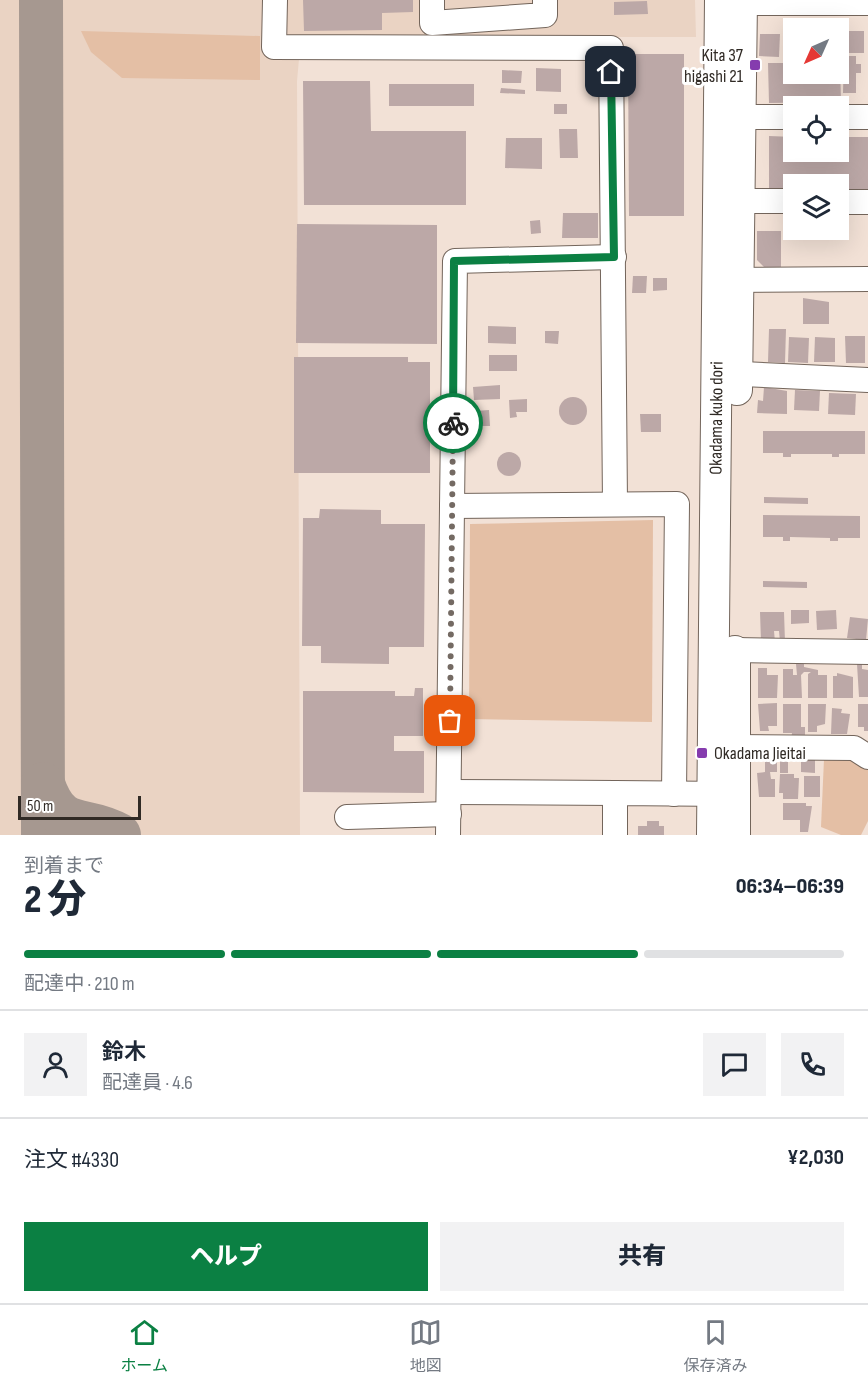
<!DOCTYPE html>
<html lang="ja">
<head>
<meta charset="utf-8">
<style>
	:root { --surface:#fff; --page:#f2f2f3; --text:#1f2937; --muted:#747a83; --line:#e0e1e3; --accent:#0b8043 }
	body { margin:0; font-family:"Sofia Sans Condensed","Noto Sans JP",sans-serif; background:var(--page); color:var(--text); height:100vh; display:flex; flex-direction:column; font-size:22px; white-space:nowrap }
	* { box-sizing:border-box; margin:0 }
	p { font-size:20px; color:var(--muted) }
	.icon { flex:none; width:33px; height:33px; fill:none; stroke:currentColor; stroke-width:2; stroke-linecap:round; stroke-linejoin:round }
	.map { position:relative; height:835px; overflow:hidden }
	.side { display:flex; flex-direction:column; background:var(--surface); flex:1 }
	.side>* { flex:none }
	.needle { width:39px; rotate:225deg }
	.buttons { position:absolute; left:783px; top:18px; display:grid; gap:12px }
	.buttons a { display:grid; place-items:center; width:66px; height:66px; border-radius:0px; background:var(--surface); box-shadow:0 6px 24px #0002; font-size:30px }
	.scale { position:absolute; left:18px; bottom:15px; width:123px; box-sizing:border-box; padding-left:6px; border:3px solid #302a25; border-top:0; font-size:16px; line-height:21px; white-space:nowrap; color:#302a25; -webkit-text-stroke:4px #fff; paint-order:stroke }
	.pin { position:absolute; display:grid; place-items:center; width:51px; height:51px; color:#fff; margin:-26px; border-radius:12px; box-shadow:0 3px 9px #0006 }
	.courier { position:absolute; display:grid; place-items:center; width:60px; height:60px; margin:-30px; border:4px solid #0b8043; border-radius:50%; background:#fff; color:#222; box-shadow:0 2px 8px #0007 }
	.summary em { font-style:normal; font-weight:800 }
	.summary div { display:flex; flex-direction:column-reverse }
	.summary { display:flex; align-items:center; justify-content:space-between; height:102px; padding:0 24px }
	h1 { font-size:39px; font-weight:800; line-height:45px }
	.bar { display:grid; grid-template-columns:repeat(4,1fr); gap:9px 6px; align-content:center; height:72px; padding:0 24px }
	.bar i { height:8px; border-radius:4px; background:var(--line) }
	.bar .active { background:var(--accent) }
	.bar p { grid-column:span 4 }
	.line { display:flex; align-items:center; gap:15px; padding:0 24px; border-top:2px solid var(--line) }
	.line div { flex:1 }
	.round { display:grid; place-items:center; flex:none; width:63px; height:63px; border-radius:0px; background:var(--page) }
	.primary-button { display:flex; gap:12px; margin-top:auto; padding:12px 24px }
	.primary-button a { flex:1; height:69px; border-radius:0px; background:var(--accent); color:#fff; font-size:24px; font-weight:800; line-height:69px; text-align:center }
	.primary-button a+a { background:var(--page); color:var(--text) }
	.tabs { display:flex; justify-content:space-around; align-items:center; height:84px; border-top:2px solid var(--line); background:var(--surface); font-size:16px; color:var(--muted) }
	.tabs a { display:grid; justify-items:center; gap:3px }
	.tabs .active { color:var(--accent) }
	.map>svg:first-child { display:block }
	.built { fill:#ead3c3 }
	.green { fill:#e4bfa5 }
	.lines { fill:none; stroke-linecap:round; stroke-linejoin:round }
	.taxiway { stroke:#a69890; stroke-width:44 }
	.building { fill:#bca8a7 }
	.minor-casing { stroke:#73655b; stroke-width:26 }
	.major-casing { stroke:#73655b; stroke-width:32 }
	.minor { stroke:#fff; stroke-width:24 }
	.major { stroke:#fff; stroke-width:30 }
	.done { stroke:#746a63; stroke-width:6; stroke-dasharray:0 10.8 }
	.route { stroke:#0b8043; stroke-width:8 }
	.poi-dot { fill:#853cae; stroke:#fff; stroke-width:2 }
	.labels { text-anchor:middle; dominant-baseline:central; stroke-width:6; stroke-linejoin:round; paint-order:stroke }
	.poi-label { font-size:18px; fill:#302a25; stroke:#fff; text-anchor:end }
	.street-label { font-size:18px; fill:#302a25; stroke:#fff }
</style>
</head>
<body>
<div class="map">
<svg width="868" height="835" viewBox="0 0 868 835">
	<rect width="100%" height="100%" fill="#f2e1d6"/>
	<!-- built -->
	<polygon class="built" points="0,0 695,0 696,37 301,37 297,81 300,835 0,835"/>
	<!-- green -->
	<g class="green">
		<polygon points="81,31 260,36 260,80 122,78 91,52"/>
		<polygon points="653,520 652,722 469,719 470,524"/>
		<polygon points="824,759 853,760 868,769 868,821 861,835 841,835 821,827"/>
	</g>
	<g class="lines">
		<!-- taxiway -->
		<g class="taxiway">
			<polyline points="41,0 43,835"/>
			<path d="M43 784C61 835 82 814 119 835"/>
		</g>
	</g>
	<!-- building -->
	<g class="building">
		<polygon points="303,0 413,0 413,12 382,13 382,30 304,31"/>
		<polygon points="647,1 648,14 614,15 614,2"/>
		<rect x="842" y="31" width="22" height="22"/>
		<rect x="787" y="32" width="7" height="23"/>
		<polygon points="760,34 780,34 779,57 759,56"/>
		<polygon points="628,54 684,54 684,216 629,216"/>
		<polygon points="844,56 856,56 856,64 861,64 861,73 856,73 856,93 843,93"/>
		<polygon points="768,63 794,63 794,74 838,74 840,63 841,102 769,103"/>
		<polygon points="536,68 561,69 561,92 536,91"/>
		<polygon points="502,70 522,71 521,83 502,83"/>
		<polygon points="303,81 370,81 371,131 466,131 466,205 304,205"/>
		<rect x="389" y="84" width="85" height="22"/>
		<polygon points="501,88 525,90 525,94 500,93"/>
		<rect x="554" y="104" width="13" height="10"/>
		<polygon points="559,129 577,129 578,158 560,158"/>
		<polygon points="769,136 794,137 794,152 838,152 838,137 868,137 868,191 838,190 838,184 794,184 794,190 769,190"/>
		<polygon points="506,138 542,138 542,169 505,168"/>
		<polygon points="563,213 598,213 598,238 562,238"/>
		<polygon points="540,220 541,233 531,234 530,221"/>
		<polygon points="297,224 437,225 437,344 296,343"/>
		<polygon points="757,231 781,231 781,268 765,268 757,260"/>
		<polygon points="633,276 647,276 646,293 632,293"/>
		<polygon points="653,278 667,278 667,290 653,291"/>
		<polygon points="803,298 829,302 829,324 803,324"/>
		<polygon points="488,326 516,327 516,344 488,343"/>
		<polygon points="769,329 786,329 785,363 768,362"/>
		<polygon points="545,331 559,331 558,344 545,343"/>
		<polygon points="845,336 865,336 865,363 846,363"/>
		<polygon points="789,337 809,338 808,363 788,362"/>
		<polygon points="815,337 835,338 835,362 814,362"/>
		<rect x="489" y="355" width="28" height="16"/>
		<polygon points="294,357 408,357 408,362 430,362 430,473 294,473"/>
		<polygon points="500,385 500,399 474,400 473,387"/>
		<polygon points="764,387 787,391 787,414 757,413 758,400 763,401"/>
		<polygon points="795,390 820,391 819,411 794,410"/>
		<polygon points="829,393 856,394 855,415 828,414"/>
		<circle cx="573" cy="411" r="14"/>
		<polygon points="527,399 527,412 516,412 517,417 510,418 509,400"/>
		<polygon points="489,410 490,426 475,426 475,411"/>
		<polygon points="640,414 661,414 661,432 641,432"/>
		<polygon points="763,431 865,431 865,454 839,454 839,457 832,457 832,454 791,454 791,457 783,457 783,453 763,453"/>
		<circle cx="509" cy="464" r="12"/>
		<polygon points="764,497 808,498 808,504 764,503"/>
		<polygon points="320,509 381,510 381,524 425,524 424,647 389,647 389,664 321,663 321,646 302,646 303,518 319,518"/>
		<polygon points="763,515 860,516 860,538 838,538 838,541 830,541 830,538 790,537 790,541 783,541 783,537 763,537"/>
		<polygon points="763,581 807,582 807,588 763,587"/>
		<polygon points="791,610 809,610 809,623 791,624"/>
		<polygon points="836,610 837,629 817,630 816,611"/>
		<polygon points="760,612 784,612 785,642 780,642 779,631 774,631 775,642 761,642"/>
		<polygon points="850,617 868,619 866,640 847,638"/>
		<polygon points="796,664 804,664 804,667 818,670 818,675 827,675 827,698 808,698 808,674 811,672 804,672 801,675 802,698 783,698 783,669 793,669 793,675 797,675"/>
		<polygon points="857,664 862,664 862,669 868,670 868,697 859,697"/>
		<polygon points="758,668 767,668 767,675 778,675 777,698 758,698"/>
		<polygon points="837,673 853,677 853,698 833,698 833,676 837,676"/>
		<polygon points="415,688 423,688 423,736 394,736 394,751 424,751 424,793 303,792 303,691 395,691 395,696 414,696"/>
		<polygon points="777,703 777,726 768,726 769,731 760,731 758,704"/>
		<polygon points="783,704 801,704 801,727 805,727 805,739 791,739 792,733 783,733"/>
		<polygon points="808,704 826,704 825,724 817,726 817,732 808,732"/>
		<polygon points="858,704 868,704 868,731 864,731 864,727 858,727"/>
		<polygon points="832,708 842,709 841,713 850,714 847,734 831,734"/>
		<polygon points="765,760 777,760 777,772 770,772 771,779 775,779 775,797 759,797 757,773 765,772"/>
		<rect x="780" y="760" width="8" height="13"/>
		<polygon points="801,760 815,760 815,773 801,772"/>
		<polygon points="780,774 794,774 794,778 799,778 798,799 783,799 783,793 779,793"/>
		<rect x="804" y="776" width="16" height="21"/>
		<polygon points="783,803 806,803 806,806 812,806 808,832 800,832 800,820 783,820"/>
		<polygon points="647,821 659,821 659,826 664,826 664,835 638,835 638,826 647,826"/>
	</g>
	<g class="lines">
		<defs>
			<g id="minor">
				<polyline points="275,0 274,47 611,48 615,504"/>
				<polyline points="432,0 432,23 545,15 545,0"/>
				<polyline points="742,3 868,3"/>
				<polyline points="724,117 794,117"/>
				<polyline points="838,117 868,117"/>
				<polyline points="740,201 794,201"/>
				<polyline points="838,202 868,202"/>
				<polyline points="720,280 868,279"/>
				<polyline points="721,373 868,380"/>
				<polyline points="452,506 677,504 674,794"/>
				<polyline points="735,650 868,652"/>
				<polyline points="735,747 854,748 868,757"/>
				<polyline points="449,792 615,793"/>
				<polyline points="347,817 449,814"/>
				<polyline points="448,835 455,261 614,257"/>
				<polyline points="615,835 615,793 730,794"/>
			</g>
			<g id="major">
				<polyline points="737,390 742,0"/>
				<path id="s1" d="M712 835 720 0"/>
				<polyline points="735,835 735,651"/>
			</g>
		</defs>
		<!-- minor casing -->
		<use href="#minor" class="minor-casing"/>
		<!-- major casing -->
		<use href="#major" class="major-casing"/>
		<!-- minor -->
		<use href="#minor" class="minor"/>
		<!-- major -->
		<use href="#major" class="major"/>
	</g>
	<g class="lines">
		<!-- done -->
		<polyline class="done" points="450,721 453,423"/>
		<!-- route -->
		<polyline class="route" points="453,423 454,261 614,257 611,72"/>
	</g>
	<!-- markers -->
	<g class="poi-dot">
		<rect x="749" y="59" width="12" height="12" rx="3"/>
		<rect x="696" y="747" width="12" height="12" rx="3"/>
	</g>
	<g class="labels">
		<!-- poi labels -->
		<g class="poi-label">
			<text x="743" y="55">Kita 37<tspan x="743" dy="21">higashi 21</tspan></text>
			<text x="714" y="753" text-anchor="start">Okadama Jieitai</text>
		</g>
		<!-- street labels -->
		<g class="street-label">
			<text stroke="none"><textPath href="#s1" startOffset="417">Okadama kuko dori</textPath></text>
		</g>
	</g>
</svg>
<div class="buttons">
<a><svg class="needle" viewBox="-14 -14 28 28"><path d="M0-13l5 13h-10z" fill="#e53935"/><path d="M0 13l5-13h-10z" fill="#747a83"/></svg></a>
<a><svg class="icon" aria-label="locate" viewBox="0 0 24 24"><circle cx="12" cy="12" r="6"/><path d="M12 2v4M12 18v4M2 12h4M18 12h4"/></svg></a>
<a><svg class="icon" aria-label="layers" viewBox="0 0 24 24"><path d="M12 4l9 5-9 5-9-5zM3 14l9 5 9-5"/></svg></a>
</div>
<div class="scale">50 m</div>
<div class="pin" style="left:450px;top:721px;background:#ea580c"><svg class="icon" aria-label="bag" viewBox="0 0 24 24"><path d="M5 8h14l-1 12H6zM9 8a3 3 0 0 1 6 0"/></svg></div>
<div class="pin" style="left:611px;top:72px;background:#1f2937"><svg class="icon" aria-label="home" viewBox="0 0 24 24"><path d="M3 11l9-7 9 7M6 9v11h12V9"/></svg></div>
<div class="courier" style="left:453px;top:423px"><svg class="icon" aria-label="bike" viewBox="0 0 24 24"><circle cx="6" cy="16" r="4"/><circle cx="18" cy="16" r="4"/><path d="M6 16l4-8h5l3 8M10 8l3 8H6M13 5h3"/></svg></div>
</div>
<section class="side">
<div class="summary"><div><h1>2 分</h1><p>到着まで</p></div><em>06:34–06:39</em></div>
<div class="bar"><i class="active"></i><i class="active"></i><i class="active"></i><i></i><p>配達中 · 210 m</p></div>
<div class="line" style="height:108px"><a class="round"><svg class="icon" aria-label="person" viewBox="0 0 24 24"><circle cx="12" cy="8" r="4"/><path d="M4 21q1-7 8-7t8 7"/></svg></a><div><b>鈴木</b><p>配達員 · 4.6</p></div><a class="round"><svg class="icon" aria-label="chat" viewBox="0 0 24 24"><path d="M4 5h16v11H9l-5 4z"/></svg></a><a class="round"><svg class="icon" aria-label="phone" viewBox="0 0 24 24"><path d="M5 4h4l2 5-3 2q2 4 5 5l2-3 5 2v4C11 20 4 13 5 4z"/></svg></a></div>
<div class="line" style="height:78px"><div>注文 #4330</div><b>¥2,030</b></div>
<div class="primary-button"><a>ヘルプ</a><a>共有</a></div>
</section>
<nav class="tabs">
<a class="active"><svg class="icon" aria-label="home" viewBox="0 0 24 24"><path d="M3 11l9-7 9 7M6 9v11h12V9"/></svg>ホーム</a>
<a><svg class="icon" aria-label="map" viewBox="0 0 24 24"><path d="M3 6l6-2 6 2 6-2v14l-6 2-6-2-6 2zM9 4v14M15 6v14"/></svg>地図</a>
<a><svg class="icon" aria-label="saved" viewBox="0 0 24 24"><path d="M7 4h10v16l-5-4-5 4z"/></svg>保存済み</a>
</nav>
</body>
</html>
